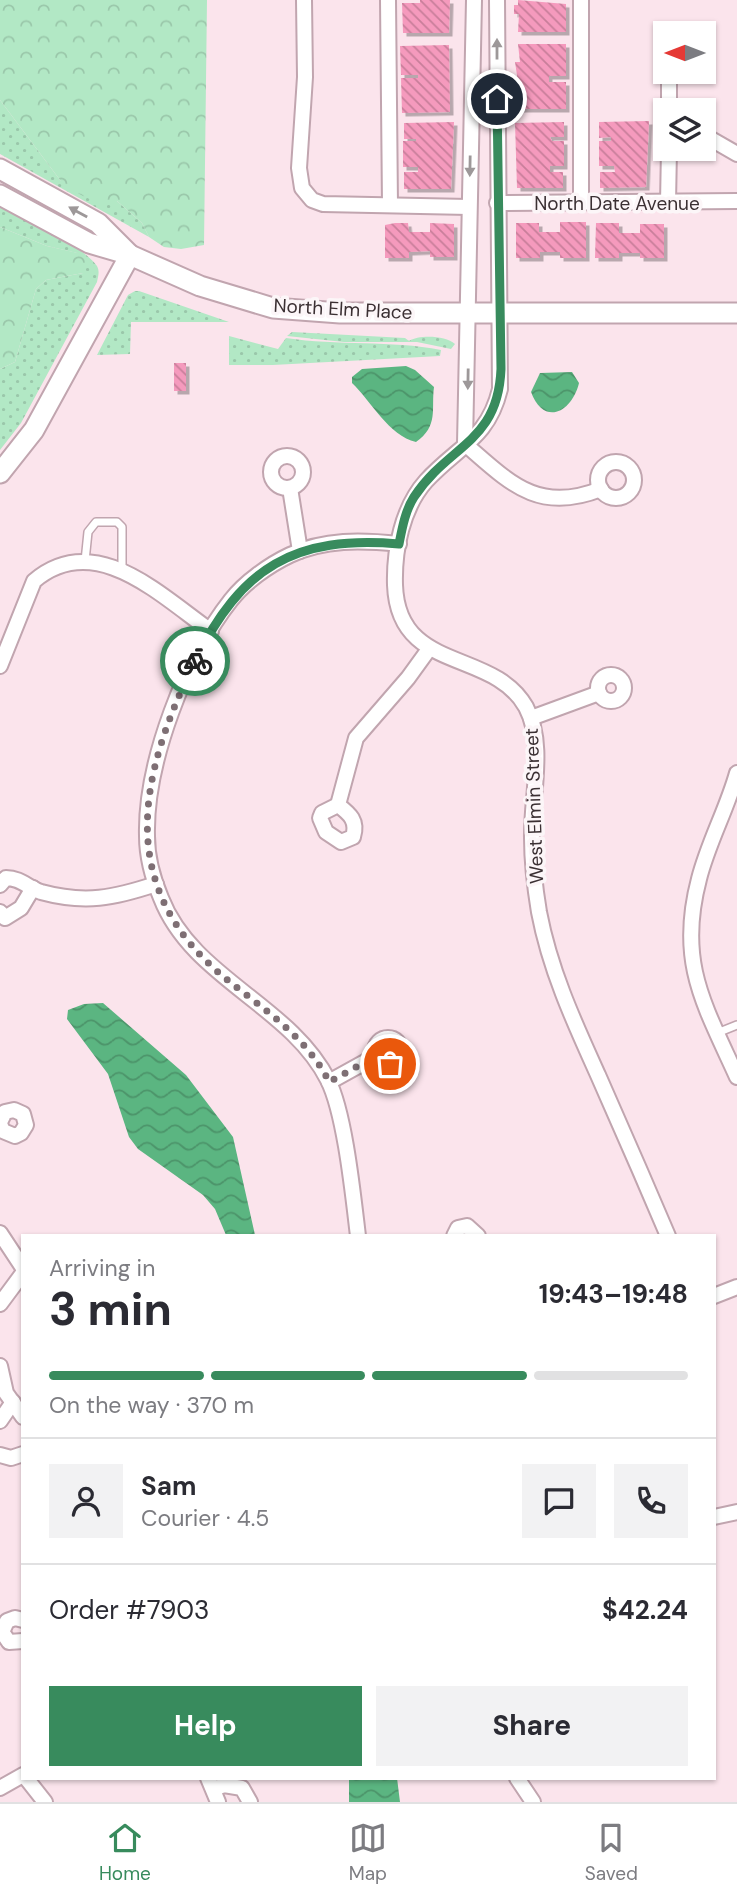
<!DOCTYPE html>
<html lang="en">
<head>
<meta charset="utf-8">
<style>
	:root { --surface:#fff; --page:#f2f2f3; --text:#2b2b33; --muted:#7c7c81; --line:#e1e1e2; --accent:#388b5d }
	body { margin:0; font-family:"DM Sans",sans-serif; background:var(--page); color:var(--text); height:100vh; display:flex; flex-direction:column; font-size:26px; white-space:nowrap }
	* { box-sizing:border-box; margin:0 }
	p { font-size:23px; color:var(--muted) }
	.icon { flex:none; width:38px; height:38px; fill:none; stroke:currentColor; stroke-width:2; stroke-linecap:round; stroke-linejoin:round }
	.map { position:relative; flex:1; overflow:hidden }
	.panel { position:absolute; left:21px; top:1234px; width:695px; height:546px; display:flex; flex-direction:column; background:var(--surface); border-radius:0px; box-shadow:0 2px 5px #0004 }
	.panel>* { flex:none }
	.needle { width:46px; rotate:270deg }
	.tools { position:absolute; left:653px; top:21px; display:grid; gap:14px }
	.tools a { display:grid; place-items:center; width:63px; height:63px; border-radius:0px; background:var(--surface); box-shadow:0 2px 5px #0004; font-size:35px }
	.pin { position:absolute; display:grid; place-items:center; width:60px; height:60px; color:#fff; margin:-30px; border:4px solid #fff; border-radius:50%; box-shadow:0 2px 7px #0007 }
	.courier { position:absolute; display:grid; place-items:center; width:70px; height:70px; margin:-35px; border:5px solid #388b5d; border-radius:50%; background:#fff; color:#222; box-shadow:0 2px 9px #0007 }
	.overview em { font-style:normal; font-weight:700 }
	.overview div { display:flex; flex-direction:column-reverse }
	.overview { display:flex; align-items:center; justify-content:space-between; height:119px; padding:0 28px }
	h1 { font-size:46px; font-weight:700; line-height:52px }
	.bar { display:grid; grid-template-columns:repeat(4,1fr); gap:10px 7px; align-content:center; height:84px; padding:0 28px }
	.bar i { height:9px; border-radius:5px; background:var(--line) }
	.bar .current { background:var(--accent) }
	.bar p { grid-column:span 4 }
	.line { display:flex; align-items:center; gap:18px; padding:0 28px; border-top:2px solid var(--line) }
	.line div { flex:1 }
	.round { display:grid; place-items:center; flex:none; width:74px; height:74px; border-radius:0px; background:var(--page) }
	.primary-button { display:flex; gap:14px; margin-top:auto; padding:14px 28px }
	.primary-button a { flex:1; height:80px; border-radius:0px; background:var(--accent); color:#fff; font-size:28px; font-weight:700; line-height:80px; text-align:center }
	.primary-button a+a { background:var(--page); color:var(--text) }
	.menu { display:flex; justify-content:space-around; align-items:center; height:98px; border-top:2px solid var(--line); background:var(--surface); font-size:19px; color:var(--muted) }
	.menu a { display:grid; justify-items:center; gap:4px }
	.menu .current { color:var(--accent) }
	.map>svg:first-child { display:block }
	.grass { fill:url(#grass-dots) }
	.forest { fill:url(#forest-crowns) }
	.water { fill:url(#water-waves) }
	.building { fill:url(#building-back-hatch); filter:url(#shadow) }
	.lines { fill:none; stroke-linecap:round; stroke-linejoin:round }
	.lane-casing { stroke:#c1a5af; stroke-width:10 }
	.street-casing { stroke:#c1a5af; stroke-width:18 }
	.secondary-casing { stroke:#c1a5af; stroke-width:23 }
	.lane { stroke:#fff; stroke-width:7 }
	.street { stroke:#fff; stroke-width:14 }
	.secondary { stroke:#fff; stroke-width:19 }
	.oneway { fill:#9d9899 }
	.done { stroke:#7e6f74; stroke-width:7; stroke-dasharray:0 12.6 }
	.route { stroke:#388b5d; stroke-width:9 }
	.labels { text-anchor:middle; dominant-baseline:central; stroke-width:7; stroke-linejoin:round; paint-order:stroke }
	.street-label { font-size:19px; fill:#3b3033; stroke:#fcf6f8 }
</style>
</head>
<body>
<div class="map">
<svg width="737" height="1802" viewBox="0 0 737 1802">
	<defs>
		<pattern id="grass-dots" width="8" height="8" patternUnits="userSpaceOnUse" patternTransform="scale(1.75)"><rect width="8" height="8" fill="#b2e8c5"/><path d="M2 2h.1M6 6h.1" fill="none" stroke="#9ac7aa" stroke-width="1.8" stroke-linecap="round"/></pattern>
		<pattern id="forest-crowns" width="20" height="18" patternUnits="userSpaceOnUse" patternTransform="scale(1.75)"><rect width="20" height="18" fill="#b2e8c5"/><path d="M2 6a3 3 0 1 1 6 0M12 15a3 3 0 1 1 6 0" fill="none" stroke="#9ac7aa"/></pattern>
		<pattern id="water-waves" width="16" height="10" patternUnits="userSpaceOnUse" patternTransform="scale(1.75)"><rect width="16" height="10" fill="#5bb581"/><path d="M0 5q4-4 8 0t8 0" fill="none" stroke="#4c946a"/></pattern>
		<pattern id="building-back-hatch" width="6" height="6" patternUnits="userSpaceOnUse" patternTransform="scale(1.75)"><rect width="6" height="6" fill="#f59abd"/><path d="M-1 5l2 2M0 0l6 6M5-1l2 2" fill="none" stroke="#c87e9a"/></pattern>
		<filter id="shadow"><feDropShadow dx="3.5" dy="3.5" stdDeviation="0" flood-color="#0004"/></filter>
	</defs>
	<rect width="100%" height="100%" fill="#fbe4ec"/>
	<!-- grass -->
	<g class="grass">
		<polygon points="0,100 60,180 117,201 142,223 149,237 0,154"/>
		<path d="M0 206C27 221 81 244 97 266 100 272 98 276 97 282L21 423 0 450V369L15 362 36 289 46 280 83 273 77 253 47 246 0 227Z"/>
		<polygon points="135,291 139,291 229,322 131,322 130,354 97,355 128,295"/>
		<path d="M292 332 405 338 409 341C418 335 445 335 455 344L451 349 417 342H344L287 336Z"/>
		<path d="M229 336 278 349 286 338C338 346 391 340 441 350L440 356 273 365H229Z"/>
	</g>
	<!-- forest -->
	<g class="forest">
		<path d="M0 0H207L204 245 181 249 164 247 149 237 142 223 117 201C96 206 76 194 60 180L0 100Z"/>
		<polygon points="0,227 47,246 78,253 86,260 83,273 46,280 36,289 15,362 0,369"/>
	</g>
	<!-- water -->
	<g class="water">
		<path d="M406 366 415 370 434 387C431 409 439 426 416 442 389 436 371 401 352 383V377L362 369Z"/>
		<path d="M572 372 579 383C572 412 544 427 531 392L540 373Z"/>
		<polygon points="103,1003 186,1075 233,1137 255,1235 226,1235 215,1209 203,1195 138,1149 129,1137 108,1074 67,1019 68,1010 84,1004"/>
		<polygon points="349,1778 397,1778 400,1802 349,1802"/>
	</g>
	<!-- building -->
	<g class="building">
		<polygon points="420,0 450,0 449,33 403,33 402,3 420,3"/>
		<polygon points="518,0 566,4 566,32 518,32 519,14 514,14 514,5 518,5"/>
		<polygon points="518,44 566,44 566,76 549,76 549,82 566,82 566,109 518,109 520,93 515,92 515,82 518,82 515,62 520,62"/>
		<polygon points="449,45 450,112 402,113 401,78 418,78 418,75 401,75 400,46"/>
		<polygon points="649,121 646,187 600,188 600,172 615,172 614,166 599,166 599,141 611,141 611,137 599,138 599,122"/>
		<polygon points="454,122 451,189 404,189 404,172 418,172 418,167 403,167 403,141 416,141 416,139 404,139 404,123"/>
		<polygon points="564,122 564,137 550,137 552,141 564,141 564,166 550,166 550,172 563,172 563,188 517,188 515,123"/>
		<polygon points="560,222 586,222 586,258 560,258 560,252 540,252 540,258 516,258 516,223 539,223 539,232 560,232"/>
		<polygon points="395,223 408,223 409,232 430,232 430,223 454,224 454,257 430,257 430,251 409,252 409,258 385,258 385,225"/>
		<polygon points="596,223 619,223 619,233 640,233 640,224 664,224 664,258 640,258 640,253 619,253 619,258 595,258"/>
		<rect x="174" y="363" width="12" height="28"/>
	</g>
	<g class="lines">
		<defs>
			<g id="lane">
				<polyline points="85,561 88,532 96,522 117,522 122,527 122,570"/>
				<polyline points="717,1033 737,1025"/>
			</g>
			<g id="street">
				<polyline points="304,0 305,77 299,168 302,188 312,200 323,204 469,207"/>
				<polyline points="388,0 390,205"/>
				<path d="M497 0 500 389C488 439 458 446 426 481 402 508 394 550 395 585 398 674 493 648 526 707 546 745 531 797 532 838 532 862 535 888 539 912 550 970 574 1022 598 1075 622 1129 645 1182 668 1236"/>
				<polyline points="581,0 581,203"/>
				<polyline points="669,110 669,72"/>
				<polyline points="704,135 737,154"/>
				<polyline points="497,203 737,201"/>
				<polyline points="668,203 669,149"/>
				<polyline points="465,444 474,0"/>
				<path d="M465 444C510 483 538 514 601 489"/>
				<circle cx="287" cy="472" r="16"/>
				<circle cx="616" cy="480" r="18"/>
				<polyline points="290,488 300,551"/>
				<path d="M0 666 34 581C95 529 161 596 211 631"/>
				<circle cx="611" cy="688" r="13"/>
				<polyline points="531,718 599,693"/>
				<path d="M737 773C727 809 708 843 699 879 677 962 704 1004 737 1077"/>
				<polyline points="338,805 356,738 408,678 429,649"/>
				<path d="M338 805C350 814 358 821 353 837L341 842 326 832 320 818 322 813Z"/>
				<path d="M0 885 6 878C21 878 28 888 41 892 85 904 114 898 156 884"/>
				<polyline points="0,912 5,918 21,908 33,888"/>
				<circle cx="388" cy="1051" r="13"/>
				<polyline points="329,1082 376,1056"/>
				<polyline points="0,1122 5,1112 14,1110 23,1114 26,1125 21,1133 15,1136 3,1131 0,1124"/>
				<polyline points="0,1233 23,1268"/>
				<path d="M358 1236C353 1195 345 1114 328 1080 290 1005 192 978 161 898 153 879 147 857 147 836 145 763 186 657 231 600 245 582 269 565 290 555 325 539 361 540 399 544"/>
				<polyline points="454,1236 458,1228 467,1226 478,1236"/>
				<polyline points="714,1296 737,1287"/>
				<polyline points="0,1304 23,1273"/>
				<polyline points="0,1366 6,1393 23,1417"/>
				<polyline points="0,1421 13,1402"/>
				<polyline points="0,1455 11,1458 23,1454"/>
				<polyline points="714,1517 737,1512"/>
				<polyline points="23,1620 15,1618 7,1621 2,1632 9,1642 23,1641"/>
				<polyline points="26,1778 45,1802"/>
				<polyline points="208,1778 218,1802"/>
				<polyline points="517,1778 533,1802"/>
				<polyline points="0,1788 23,1775"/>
				<polyline points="214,1789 224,1785 242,1788 250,1802"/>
			</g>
			<g id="secondary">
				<polyline points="0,169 98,223 129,254"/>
				<polyline points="0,195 89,243 130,255 200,286 273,308 340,313 737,313"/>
				<polyline points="0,473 34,430 130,255"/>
			</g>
		</defs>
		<!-- lane casing -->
		<use href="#lane" class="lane-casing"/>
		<!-- street casing -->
		<use href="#street" class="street-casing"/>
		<!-- secondary casing -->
		<use href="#secondary" class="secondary-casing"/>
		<!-- lane -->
		<use href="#lane" class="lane"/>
		<!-- street -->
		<use href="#street" class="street"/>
		<!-- secondary -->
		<use href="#secondary" class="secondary"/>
	</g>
	<!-- one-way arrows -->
	<defs><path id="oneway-solid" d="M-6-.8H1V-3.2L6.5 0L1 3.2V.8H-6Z" transform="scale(1.75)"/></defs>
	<g class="oneway">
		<use href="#oneway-solid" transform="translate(497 49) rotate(-90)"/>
		<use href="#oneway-solid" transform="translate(470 166) rotate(91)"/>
		<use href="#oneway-solid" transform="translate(78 212) rotate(-151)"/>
		<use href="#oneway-solid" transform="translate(468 379) rotate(91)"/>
	</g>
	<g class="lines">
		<!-- done -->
		<path class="done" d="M195 661C139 776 114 886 225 978 262 1008 308 1038 329 1082L376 1056 382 1062 390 1064"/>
		<!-- route -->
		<path class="route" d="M195 661C241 567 295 535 399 544 402 529 405 511 414 497 449 444 498 443 501 369L497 99"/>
	</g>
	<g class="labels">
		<!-- street labels -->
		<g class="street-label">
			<text x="617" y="203">North Date Avenue</text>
			<text transform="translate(343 309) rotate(3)">North Elm Place</text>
			<text transform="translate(534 806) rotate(-92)">West Elmin Street</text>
		</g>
	</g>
</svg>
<div class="tools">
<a><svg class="needle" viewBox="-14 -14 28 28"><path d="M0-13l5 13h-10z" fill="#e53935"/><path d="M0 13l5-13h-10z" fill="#7c7c81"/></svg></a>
<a><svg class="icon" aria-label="layers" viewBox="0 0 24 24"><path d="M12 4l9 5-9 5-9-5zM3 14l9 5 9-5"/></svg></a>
</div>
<div class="pin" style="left:390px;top:1064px;background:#ea580c"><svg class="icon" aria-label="bag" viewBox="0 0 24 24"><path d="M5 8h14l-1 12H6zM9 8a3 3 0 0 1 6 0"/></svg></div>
<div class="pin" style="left:497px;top:99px;background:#1f2937"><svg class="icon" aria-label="home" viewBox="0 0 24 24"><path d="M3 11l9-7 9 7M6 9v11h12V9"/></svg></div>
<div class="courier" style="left:195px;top:661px"><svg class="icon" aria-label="bike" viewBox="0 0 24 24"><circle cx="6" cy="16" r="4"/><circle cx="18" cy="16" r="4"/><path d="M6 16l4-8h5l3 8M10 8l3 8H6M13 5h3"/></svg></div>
<section class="panel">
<div class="overview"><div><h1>3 min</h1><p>Arriving in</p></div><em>19:43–19:48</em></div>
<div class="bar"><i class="current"></i><i class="current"></i><i class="current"></i><i></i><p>On the way · 370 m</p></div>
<div class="line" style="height:126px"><a class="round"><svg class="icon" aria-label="person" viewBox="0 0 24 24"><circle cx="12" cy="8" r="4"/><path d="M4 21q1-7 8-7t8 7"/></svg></a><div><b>Sam</b><p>Courier · 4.5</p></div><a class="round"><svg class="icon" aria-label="chat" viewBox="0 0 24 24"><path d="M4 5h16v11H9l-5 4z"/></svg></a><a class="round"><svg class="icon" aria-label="phone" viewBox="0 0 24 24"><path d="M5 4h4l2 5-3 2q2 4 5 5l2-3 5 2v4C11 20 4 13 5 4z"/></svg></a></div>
<div class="line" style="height:91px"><div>Order #7903</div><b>$42.24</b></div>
<div class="primary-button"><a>Help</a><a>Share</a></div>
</section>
</div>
<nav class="menu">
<a class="current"><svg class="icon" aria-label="home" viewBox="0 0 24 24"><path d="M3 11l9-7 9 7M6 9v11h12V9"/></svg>Home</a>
<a><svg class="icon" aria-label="map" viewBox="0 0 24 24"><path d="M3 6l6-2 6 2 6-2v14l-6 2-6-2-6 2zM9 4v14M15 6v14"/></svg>Map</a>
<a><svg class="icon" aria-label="saved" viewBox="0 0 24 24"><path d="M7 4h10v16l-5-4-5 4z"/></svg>Saved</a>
</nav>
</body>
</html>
